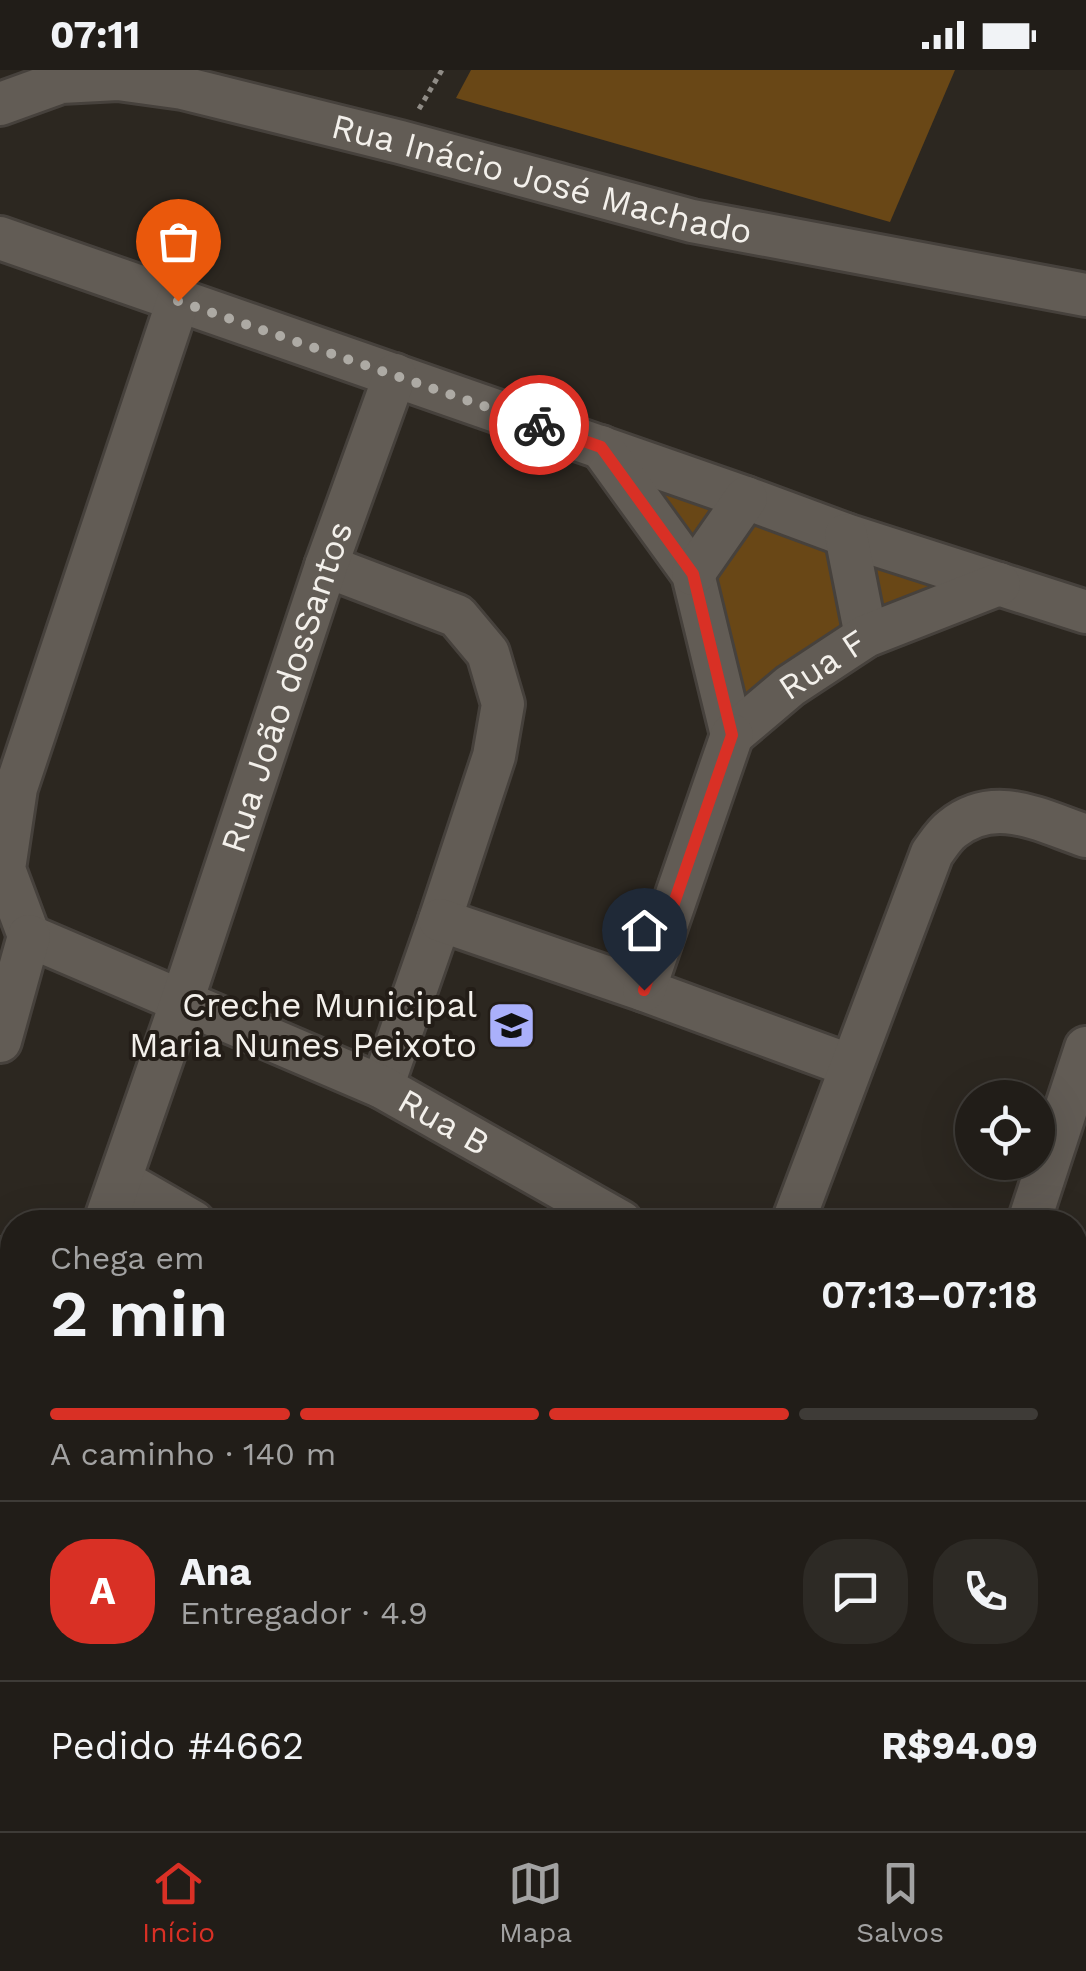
<!DOCTYPE html>
<html lang="pt">
<head>
<meta charset="utf-8">
<style>
	:root { --surface:#211d18; --page:#2d2a25; --text:#f1f3f6; --muted:#a2a2a2; --line:#3e3b37; --accent:#d93025 }
	body { margin:0; font-family:"Work Sans",sans-serif; background:var(--page); color:var(--text); height:100vh; display:flex; flex-direction:column; font-size:38px; white-space:nowrap }
	* { box-sizing:border-box; margin:0 }
	p { font-size:32px; color:var(--muted) }
	.icon { flex:none; width:55px; height:55px; fill:none; stroke:currentColor; stroke-width:2; stroke-linecap:round; stroke-linejoin:round }
	.map { position:relative; flex:1; overflow:hidden }
	.sheet { position:absolute; left:0px; top:1140px; width:1088px; height:622px; display:flex; flex-direction:column; background:var(--surface); border-radius:40px 40px 0 0; box-shadow:0 10px 40px #0002,0 0 0 2px var(--line) }
	.sheet>* { flex:none }
	.fabs { position:absolute; left:955px; top:1010px; display:grid; gap:20px }
	.fabs a { display:grid; place-items:center; width:100px; height:100px; border-radius:50%; background:var(--surface); box-shadow:0 10px 40px #0002,0 0 0 2px var(--line); font-size:50px }
	.pin { position:absolute; display:grid; place-items:center; width:85px; height:85px; color:#fff; margin:-102px -42px; border-radius:50% 50% 50% 0; rotate:-45deg; box-shadow:0 0 10px #0007 }
	.pin .icon { rotate:45deg }
	.courier { position:absolute; display:grid; place-items:center; width:100px; height:100px; margin:-50px; border:8px solid #d93025; border-radius:50%; background:#fff; color:#222; box-shadow:0 2px 12px #0007 }
	.summary em { font-style:normal; font-weight:600 }
	.summary div { display:flex; flex-direction:column-reverse }
	.summary { display:flex; align-items:center; justify-content:space-between; height:170px; padding:0 50px }
	h1 { font-size:65px; font-weight:600; line-height:75px }
	.bar { display:grid; grid-template-columns:repeat(4,1fr); gap:15px 10px; align-content:center; height:120px; padding:0 50px }
	.bar i { height:12px; border-radius:8px; background:var(--line) }
	.bar .active { background:var(--accent) }
	.bar p { grid-column:span 4 }
	.line { display:flex; align-items:center; gap:25px; padding:0 50px; border-top:2px solid var(--line) }
	.line div { flex:1 }
	.round { display:grid; place-items:center; flex:none; width:105px; height:105px; border-radius:40px; background:var(--page) }
	.status { display:flex; justify-content:space-between; align-items:center; height:70px; padding:0 50px; background:var(--surface); direction:ltr }
	.status svg { height:28px; fill:currentColor }
	.dock { display:flex; justify-content:space-around; align-items:center; height:140px; border-top:2px solid var(--line); background:var(--surface); font-size:28px; color:var(--muted) }
	.dock a { display:grid; justify-items:center; gap:5px }
	.dock .active { color:var(--accent) }
	.map>svg:first-child { display:block }
	.green { fill:#694716 }
	.lines { fill:none; stroke-linecap:round; stroke-linejoin:round }
	.minor-casing { stroke:#46413c; stroke-width:48 }
	.path { stroke:#908c86; stroke-width:5; stroke-dasharray:5 5; stroke-linecap:butt }
	.minor { stroke:#625c55; stroke-width:42 }
	.done { stroke:#adaaa4; stroke-width:10; stroke-dasharray:0 18 }
	.route { stroke:#d93025; stroke-width:12 }
	.labels { text-anchor:middle; dominant-baseline:central; stroke-width:8; stroke-linejoin:round; paint-order:stroke }
	.street-label { font-size:35px; fill:#f3f0eb; stroke:#231d17 }
	.poi-label { font-size:35px; fill:#f3f0eb; stroke:#231d17; text-anchor:end }
</style>
</head>
<body>
<div class="status"><b>07:11</b><svg viewBox="0 0 49 12"><path d="M0 12V9h3v3zM5 12V6h3v6zM10 12V3h3v9zM15 12V0h3v12zM26 1h20v11H26zM47 4h2v5h-2z"/></svg></div>
<div class="map">
<svg width="1086" height="1761" viewBox="0 0 1086 1761">
	<rect width="100%" height="100%" fill="#2c2720"/>
	<!-- green -->
	<g class="green">
		<polygon points="471,0 955,0 890,152 456,28"/>
		<polygon points="639,403 725,434 692,478"/>
		<polygon points="759,446 834,475 850,550 743,633 713,497"/>
		<polygon points="863,491 944,514 874,546"/>
		<polygon points="1075,1349 1086,1353 1086,1408 1075,1401"/>
		<polygon points="307,1750 385,1750 379,1761 306,1761"/>
	</g>
	<g class="lines">
		<defs>
			<g id="minor">
				<path id="s1" d="M0 34 61 12 118 9 183 18 400 72 692 151 1086 225"/>
				<polyline points="0,168 746,428 846,465 1086,542"/>
				<polyline points="601,377 693,504 732,665"/>
				<polyline points="846,465 866,566"/>
				<polyline points="326,496 457,546 488,583 503,634 494,686 440,850 382,1017"/>
				<polyline points="693,504 746,428"/>
				<path id="s2" d="M732 665 790 616 866 566 999 514"/>
				<polyline points="440,850 644,920 851,996"/>
				<polyline points="29,866 4,799 16,718 178,231"/>
				<path id="s3" d="M29 866 382 1017 621 1152"/>
				<polyline points="644,920 732,665"/>
				<polyline points="0,971 29,866"/>
				<polyline points="120,1110 193,1152"/>
				<path id="s4" d="M105 1152 182 931 326 496 395 305"/>
				<path d="M793 1152 932 783C938 775 944 765 952 759 995 724 1041 751 1086 766"/>
				<polyline points="1029,1152 1086,978"/>
				<polyline points="0,1189 12,1203"/>
				<polyline points="1075,1333 1086,1336"/>
				<polyline points="1075,1422 1086,1429"/>
				<polyline points="0,1456 12,1458"/>
				<polyline points="1075,1680 1086,1687"/>
				<polyline points="0,1696 12,1697"/>
				<polyline points="502,1750 512,1761"/>
				<polyline points="774,1750 792,1761"/>
				<polyline points="285,1761 286,1750"/>
			</g>
		</defs>
		<!-- minor casing -->
		<use href="#minor" class="minor-casing"/>
		<!-- path -->
		<polyline class="path" points="419,39 442,0"/>
		<!-- minor -->
		<use href="#minor" class="minor"/>
	</g>
	<g class="lines">
		<!-- done -->
		<polyline class="done" points="178,231 539,355"/>
		<!-- route -->
		<polyline class="route" points="539,355 601,377 693,504 732,665 644,920"/>
	</g>
	<!-- icons -->
	<defs>
		<symbol id="school-square" viewBox="-11 -11 22 22"><rect x="-9" y="-9" width="18" height="18" rx="4" fill="#aab0fb" stroke="#231d17"/><path d="M0-5L7-2L0 1L-7-2ZM-4 1L0 2.5L4 1V4Q0 6-4 4Z" fill="#111"/></symbol>
	</defs>
	<g fill-rule="evenodd">
		<use href="#school-square" x="484" y="928" width="55" height="55"/>
	</g>
	<g class="labels">
		<!-- street labels -->
		<g class="street-label">
			<text stroke="none"><textPath href="#s1" startOffset="558">Rua Inácio José Machado</textPath></text>
			<text stroke="none"><textPath href="#s2" startOffset="115">Rua F</textPath></text>
			<text stroke="none"><textPath href="#s4" startOffset="565">Rua João dosSantos</textPath></text>
			<text stroke="none"><textPath href="#s3" startOffset="455">Rua B</textPath></text>
		</g>
		<!-- poi labels -->
		<g class="poi-label">
			<text x="477" y="935">Creche Municipal<tspan x="477" dy="40">Maria Nunes Peixoto</tspan></text>
		</g>
	</g>
</svg>
<div class="fabs">
<a><svg class="icon" aria-label="locate" viewBox="0 0 24 24"><circle cx="12" cy="12" r="6"/><path d="M12 2v4M12 18v4M2 12h4M18 12h4"/></svg></a>
</div>
<div class="pin" style="left:178px;top:231px;background:#ea580c"><svg class="icon" aria-label="bag" viewBox="0 0 24 24"><path d="M5 8h14l-1 12H6zM9 8a3 3 0 0 1 6 0"/></svg></div>
<div class="pin" style="left:644px;top:920px;background:#1f2937"><svg class="icon" aria-label="home" viewBox="0 0 24 24"><path d="M3 11l9-7 9 7M6 9v11h12V9"/></svg></div>
<div class="courier" style="left:539px;top:355px"><svg class="icon" aria-label="bike" viewBox="0 0 24 24"><circle cx="6" cy="16" r="4"/><circle cx="18" cy="16" r="4"/><path d="M6 16l4-8h5l3 8M10 8l3 8H6M13 5h3"/></svg></div>
<section class="sheet">
<div class="summary"><div><h1>2 min</h1><p>Chega em</p></div><em>07:13–07:18</em></div>
<div class="bar"><i class="active"></i><i class="active"></i><i class="active"></i><i></i><p>A caminho · 140 m</p></div>
<div class="line" style="height:180px"><b class="round" style="background:var(--accent);color:#fff">A</b><div><b>Ana</b><p>Entregador · 4.9</p></div><a class="round"><svg class="icon" aria-label="chat" viewBox="0 0 24 24"><path d="M4 5h16v11H9l-5 4z"/></svg></a><a class="round"><svg class="icon" aria-label="phone" viewBox="0 0 24 24"><path d="M5 4h4l2 5-3 2q2 4 5 5l2-3 5 2v4C11 20 4 13 5 4z"/></svg></a></div>
<div class="line" style="height:130px"><div>Pedido #4662</div><b>R$94.09</b></div>
</section>
</div>
<nav class="dock">
<a class="active"><svg class="icon" aria-label="home" viewBox="0 0 24 24"><path d="M3 11l9-7 9 7M6 9v11h12V9"/></svg>Início</a>
<a><svg class="icon" aria-label="map" viewBox="0 0 24 24"><path d="M3 6l6-2 6 2 6-2v14l-6 2-6-2-6 2zM9 4v14M15 6v14"/></svg>Mapa</a>
<a><svg class="icon" aria-label="saved" viewBox="0 0 24 24"><path d="M7 4h10v16l-5-4-5 4z"/></svg>Salvos</a>
</nav>
</body>
</html>
